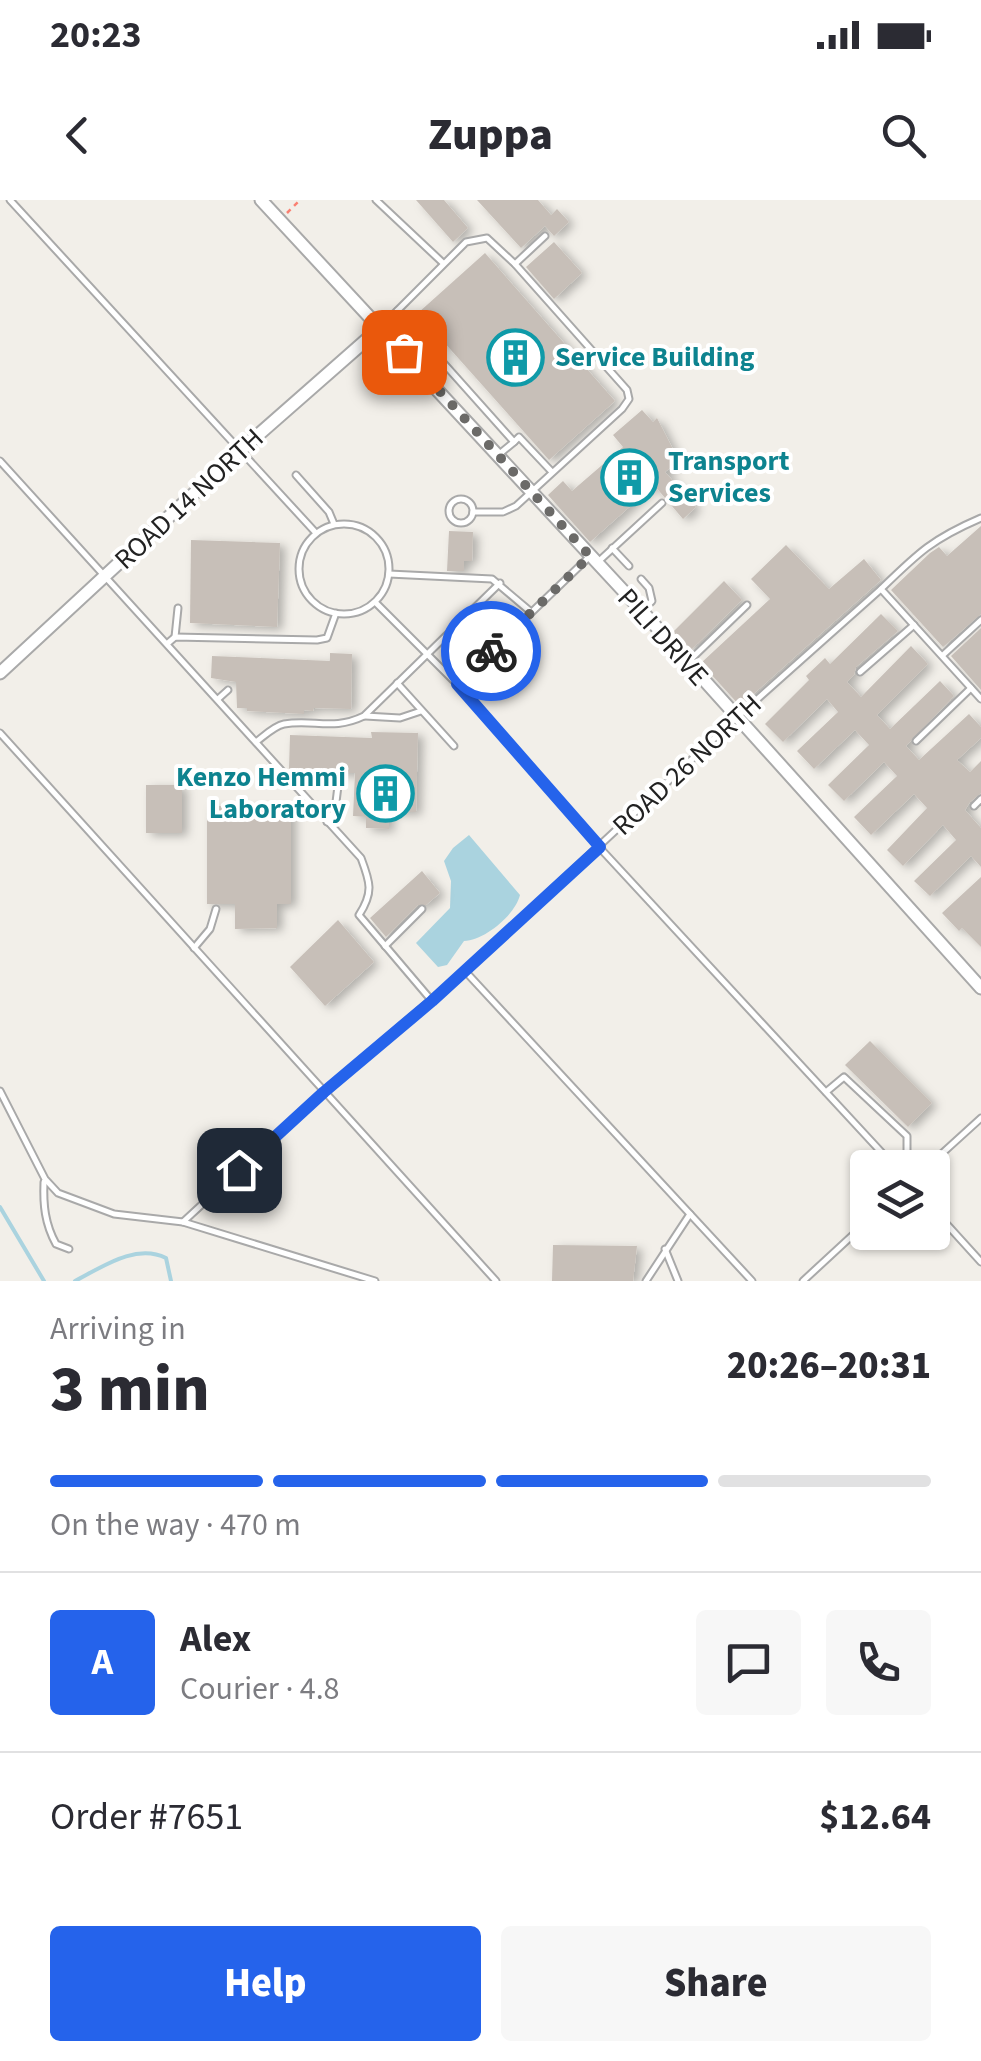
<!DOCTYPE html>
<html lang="en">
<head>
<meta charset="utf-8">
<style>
	:root { --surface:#fff; --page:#f7f7f7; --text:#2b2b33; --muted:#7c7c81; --line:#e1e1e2; --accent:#2563eb }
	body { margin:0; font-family:"Source Sans 3",sans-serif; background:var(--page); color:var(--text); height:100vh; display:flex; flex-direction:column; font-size:38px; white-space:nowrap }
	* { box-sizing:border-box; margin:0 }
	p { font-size:32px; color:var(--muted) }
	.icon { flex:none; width:55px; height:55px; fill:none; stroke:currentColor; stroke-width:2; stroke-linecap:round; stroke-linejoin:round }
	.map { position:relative; height:1081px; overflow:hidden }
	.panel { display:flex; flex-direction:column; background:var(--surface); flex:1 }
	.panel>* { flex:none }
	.fabs { position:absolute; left:850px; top:950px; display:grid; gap:20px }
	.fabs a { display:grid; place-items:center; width:100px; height:100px; border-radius:10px; background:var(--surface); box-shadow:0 2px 8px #0004; font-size:50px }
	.pin { position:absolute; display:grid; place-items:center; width:85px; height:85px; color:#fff; margin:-42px; border-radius:20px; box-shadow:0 5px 15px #0006 }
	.courier { position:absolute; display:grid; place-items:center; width:100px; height:100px; margin:-50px; border:8px solid #2563eb; border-radius:50%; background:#fff; color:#222; box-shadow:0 2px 12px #0007 }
	.head em { font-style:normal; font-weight:800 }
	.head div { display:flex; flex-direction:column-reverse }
	.head { display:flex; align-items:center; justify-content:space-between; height:170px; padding:0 50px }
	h1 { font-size:65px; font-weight:800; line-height:75px }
	.bar { display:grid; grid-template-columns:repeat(4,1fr); gap:15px 10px; align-content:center; height:120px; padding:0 50px }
	.bar i { height:12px; border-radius:8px; background:var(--line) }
	.bar .active { background:var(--accent) }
	.bar p { grid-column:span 4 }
	.line { display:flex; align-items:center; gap:25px; padding:0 50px; border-top:2px solid var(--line) }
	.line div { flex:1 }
	.round { display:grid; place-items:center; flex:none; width:105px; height:105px; border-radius:10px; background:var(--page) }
	.cta { display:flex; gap:20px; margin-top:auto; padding:20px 50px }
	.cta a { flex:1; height:115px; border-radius:10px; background:var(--accent); color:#fff; font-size:40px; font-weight:800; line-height:115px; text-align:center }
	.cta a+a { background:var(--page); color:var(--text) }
	.status { display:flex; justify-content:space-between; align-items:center; height:70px; padding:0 50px; background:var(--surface); direction:ltr }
	.status svg { height:28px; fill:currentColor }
	header { display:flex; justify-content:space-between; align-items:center; height:130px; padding:0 50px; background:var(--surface); font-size:45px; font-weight:800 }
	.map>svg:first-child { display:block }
	.water { fill:#aad3df }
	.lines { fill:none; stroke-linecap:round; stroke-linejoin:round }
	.stream { stroke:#aad3df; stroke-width:4 }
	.building { fill:#c7bfb8; filter:url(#shadow) }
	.service-casing { stroke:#a9a9a9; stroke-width:9 }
	.minor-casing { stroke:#a9a9a9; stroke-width:15 }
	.path { stroke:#fa8072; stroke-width:2.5; stroke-dasharray:5 5; stroke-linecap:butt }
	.service { stroke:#fff; stroke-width:5 }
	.minor { stroke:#fff; stroke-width:11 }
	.done { stroke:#6b6a68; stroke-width:10; stroke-dasharray:0 18 }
	.route { stroke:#2563eb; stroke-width:12 }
	.labels { text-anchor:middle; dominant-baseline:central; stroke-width:8; stroke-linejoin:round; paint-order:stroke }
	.culture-label { font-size:28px; font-weight:bold; fill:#0d838f; stroke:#fff; text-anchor:start }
	.street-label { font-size:28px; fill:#222; stroke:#fff }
</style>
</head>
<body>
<div class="status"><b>20:23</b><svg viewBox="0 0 49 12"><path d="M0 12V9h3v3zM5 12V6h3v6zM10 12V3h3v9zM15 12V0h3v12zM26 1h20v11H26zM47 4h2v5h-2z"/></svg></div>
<header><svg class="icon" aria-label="back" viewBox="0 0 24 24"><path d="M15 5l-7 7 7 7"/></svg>Zuppa<svg class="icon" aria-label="search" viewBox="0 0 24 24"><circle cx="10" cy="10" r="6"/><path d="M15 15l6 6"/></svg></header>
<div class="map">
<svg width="981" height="1081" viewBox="0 0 981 1081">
	<defs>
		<filter id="shadow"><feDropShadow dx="5.5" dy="3" stdDeviation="5" flood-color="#0004"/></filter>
	</defs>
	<rect width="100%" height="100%" fill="#f2efe9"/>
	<!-- water -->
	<path class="water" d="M469 635 520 695C515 715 485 740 464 741L447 765 438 767 416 743 450 708 451 681 444 661 453 648Z"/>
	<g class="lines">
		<!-- stream -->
		<g class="stream">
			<polyline points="0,1007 44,1081"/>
			<path d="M75 1081C102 1067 136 1043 166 1058L171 1081"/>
		</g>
	</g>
	<!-- building -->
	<g class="building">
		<polygon points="416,0 444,0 468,28 453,42"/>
		<polygon points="477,0 538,0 551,15 557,9 569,22 554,36 545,26 521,48"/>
		<polygon points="554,42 582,73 554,99 526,67"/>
		<polygon points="485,53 615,201 549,260 418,113"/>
		<polygon points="642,210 653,222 657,218 679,261 665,272 696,307 683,319 654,285 590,342 548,295 563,281 572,291 623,247 613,235"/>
		<polygon points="981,326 981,414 943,447 891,390 930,353 939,347 947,356"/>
		<polygon points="449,331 473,332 472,361 464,361 464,371 447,371"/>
		<polygon points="191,340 280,343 277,427 190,423"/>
		<polygon points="786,345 829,389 864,359 881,380 740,506 701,463 770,399 751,379"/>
		<polygon points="724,381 742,400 690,451 673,432"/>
		<polygon points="881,414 898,431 856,467 854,475 847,482 861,497 911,446 928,464 877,515 890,529 940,481 954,496 906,546 919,560 969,514 981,527 981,538 957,560 970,572 981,561 981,593 970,602 965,610 981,628 981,667 971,656 930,696 914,681 956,640 943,625 903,666 887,650 927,608 914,594 871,635 854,617 897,576 884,562 844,601 828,585 869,545 855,530 814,569 797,551 838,512 827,499 783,542 765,524 809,480 806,476 825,458 830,464"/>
		<polygon points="981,428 981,490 951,456"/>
		<polygon points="330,453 352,454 351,509 314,508 313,511 304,510 304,514 247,511 247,508 237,508 236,482 211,478 212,456 330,461"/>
		<polygon points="371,532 418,533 416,612 389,612 389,629 366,628 366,617 353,616 355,573 293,573 289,569 290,535 372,538"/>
		<rect x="146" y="585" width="36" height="48"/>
		<polygon points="207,606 291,606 291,704 277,704 277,728 235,729 235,704 207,704"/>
		<polygon points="422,671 440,693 426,705 418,705 386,737 370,718"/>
		<polygon points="981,677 981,747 962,728 959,731 942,713"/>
		<polygon points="338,720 374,762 325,806 290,767"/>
		<polygon points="870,841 932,903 908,927 845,865"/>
		<polygon points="553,1045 637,1046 633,1081 552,1081"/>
	</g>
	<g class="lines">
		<defs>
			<g id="service">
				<polyline points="10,0 316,333"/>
				<polyline points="376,0 443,63"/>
				<polyline points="515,64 545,36"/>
				<polyline points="397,111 514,242 519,237 552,272"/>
				<polyline points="383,125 466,42 487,38 515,64 627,190 629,199 622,209 516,306 503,312 473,312"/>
				<polyline points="497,256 514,242"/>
				<path d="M0 261 361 658C370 682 374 692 359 715L432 801"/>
				<polyline points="296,275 329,312 334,324"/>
				<circle cx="461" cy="311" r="12"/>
				<path d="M981 318C932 339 918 353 881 389L981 499"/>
				<circle cx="344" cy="369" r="45"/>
				<polyline points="612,348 629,366"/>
				<polyline points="599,361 662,303"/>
				<polyline points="389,374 492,379 531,412"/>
				<polyline points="641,379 649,388 652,401 644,409"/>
				<polyline points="375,402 457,484 599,647 896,968"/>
				<polyline points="175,437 178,408"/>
				<polyline points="168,443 175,437 317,440 327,438 336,413"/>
				<polyline points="943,455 981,420"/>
				<polyline points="688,462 747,405"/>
				<polyline points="860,472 914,425"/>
				<polyline points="397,483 454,546"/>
				<polyline points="457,484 588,358"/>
				<polyline points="218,499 228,490"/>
				<polyline points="365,516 400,518 421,511"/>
				<polyline points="0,533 496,1081"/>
				<polyline points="916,541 971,488"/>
				<path d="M256 542C264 536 274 526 284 524 314 519 333 531 364 516L500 383"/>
				<polyline points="974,606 981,599"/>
				<polyline points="327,622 335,610 339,578"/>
				<polyline points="385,746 422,709"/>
				<polyline points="194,748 210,729 216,709"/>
				<polyline points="465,771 752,1081"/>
				<polyline points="0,891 45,979 58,993 114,1014 183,1022 375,1081"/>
				<polyline points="826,892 844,877 907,936 907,955 902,968"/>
				<polyline points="926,968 981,918"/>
				<path d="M44 982C43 1005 45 1024 56 1044L69 1049"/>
				<polyline points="932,1008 981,1062"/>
				<polyline points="183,1022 324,892 465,771 735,519 881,389"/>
				<polyline points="665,1049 678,1081"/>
				<polyline points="646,1081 690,1014"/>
				<polyline points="803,1081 868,1021"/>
			</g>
			<g id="minor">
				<polyline points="261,0 642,411 981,788"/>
				<polyline points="0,473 241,250 381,127"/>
			</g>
		</defs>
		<!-- service casing -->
		<use href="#service" class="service-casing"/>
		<!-- minor casing -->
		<use href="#minor" class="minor-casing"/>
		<!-- path -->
		<polyline class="path" points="287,13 300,0"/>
		<!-- service -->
		<use href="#service" class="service"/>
		<!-- minor -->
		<use href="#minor" class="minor"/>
	</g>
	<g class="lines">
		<!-- done -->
		<polyline class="done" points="404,152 590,356 491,451"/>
		<!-- route -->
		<polyline class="route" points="239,970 324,892 432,801 600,647 457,484 491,451"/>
	</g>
	<!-- icons -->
	<defs>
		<symbol id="building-ring" viewBox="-11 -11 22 22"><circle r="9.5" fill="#fff" stroke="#0f9aa8" stroke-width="1.5"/><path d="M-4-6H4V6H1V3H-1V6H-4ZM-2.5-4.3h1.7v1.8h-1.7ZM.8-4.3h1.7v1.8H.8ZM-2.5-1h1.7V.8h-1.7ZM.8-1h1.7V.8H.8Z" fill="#0f9aa8"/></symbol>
	</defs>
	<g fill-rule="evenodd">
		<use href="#building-ring" x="484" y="126" width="63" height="63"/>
		<use href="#building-ring" x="598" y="246" width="63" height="63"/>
		<use href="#building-ring" x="354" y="562" width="63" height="63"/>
	</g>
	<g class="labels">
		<!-- culture labels -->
		<g class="culture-label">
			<text x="555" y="157">Service Building</text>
			<text x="668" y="261">Transport<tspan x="668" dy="32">Services</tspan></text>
			<text x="346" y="577" text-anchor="end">Kenzo Hemmi<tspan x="346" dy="32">Laboratory</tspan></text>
		</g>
		<!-- street labels -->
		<g class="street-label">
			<text transform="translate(189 299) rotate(-43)">ROAD 14 NORTH</text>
			<text transform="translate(663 437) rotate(48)">PILI DRIVE</text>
			<text transform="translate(687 565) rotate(-43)">ROAD 26 NORTH</text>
		</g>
	</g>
</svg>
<div class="fabs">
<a><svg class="icon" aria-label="layers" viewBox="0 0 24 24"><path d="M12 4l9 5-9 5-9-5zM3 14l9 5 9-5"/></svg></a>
</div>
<div class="pin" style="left:404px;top:152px;background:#ea580c"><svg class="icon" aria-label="bag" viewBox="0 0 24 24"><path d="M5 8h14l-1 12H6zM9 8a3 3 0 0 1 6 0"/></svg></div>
<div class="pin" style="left:239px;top:970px;background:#1f2937"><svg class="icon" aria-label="home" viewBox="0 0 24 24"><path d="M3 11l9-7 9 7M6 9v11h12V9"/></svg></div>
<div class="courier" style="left:491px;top:451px"><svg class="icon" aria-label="bike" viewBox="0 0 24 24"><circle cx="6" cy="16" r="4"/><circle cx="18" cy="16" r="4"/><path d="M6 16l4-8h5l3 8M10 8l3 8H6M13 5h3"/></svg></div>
</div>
<section class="panel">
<div class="head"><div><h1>3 min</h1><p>Arriving in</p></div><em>20:26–20:31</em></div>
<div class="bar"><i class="active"></i><i class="active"></i><i class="active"></i><i></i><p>On the way · 470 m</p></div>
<div class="line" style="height:180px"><b class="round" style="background:var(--accent);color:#fff">A</b><div><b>Alex</b><p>Courier · 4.8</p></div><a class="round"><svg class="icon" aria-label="chat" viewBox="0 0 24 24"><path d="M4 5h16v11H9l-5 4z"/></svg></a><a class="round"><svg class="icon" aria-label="phone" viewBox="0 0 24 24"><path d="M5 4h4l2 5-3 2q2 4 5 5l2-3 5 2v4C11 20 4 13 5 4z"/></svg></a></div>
<div class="line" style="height:130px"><div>Order #7651</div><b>$12.64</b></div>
<div class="cta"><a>Help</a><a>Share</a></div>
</section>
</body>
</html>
